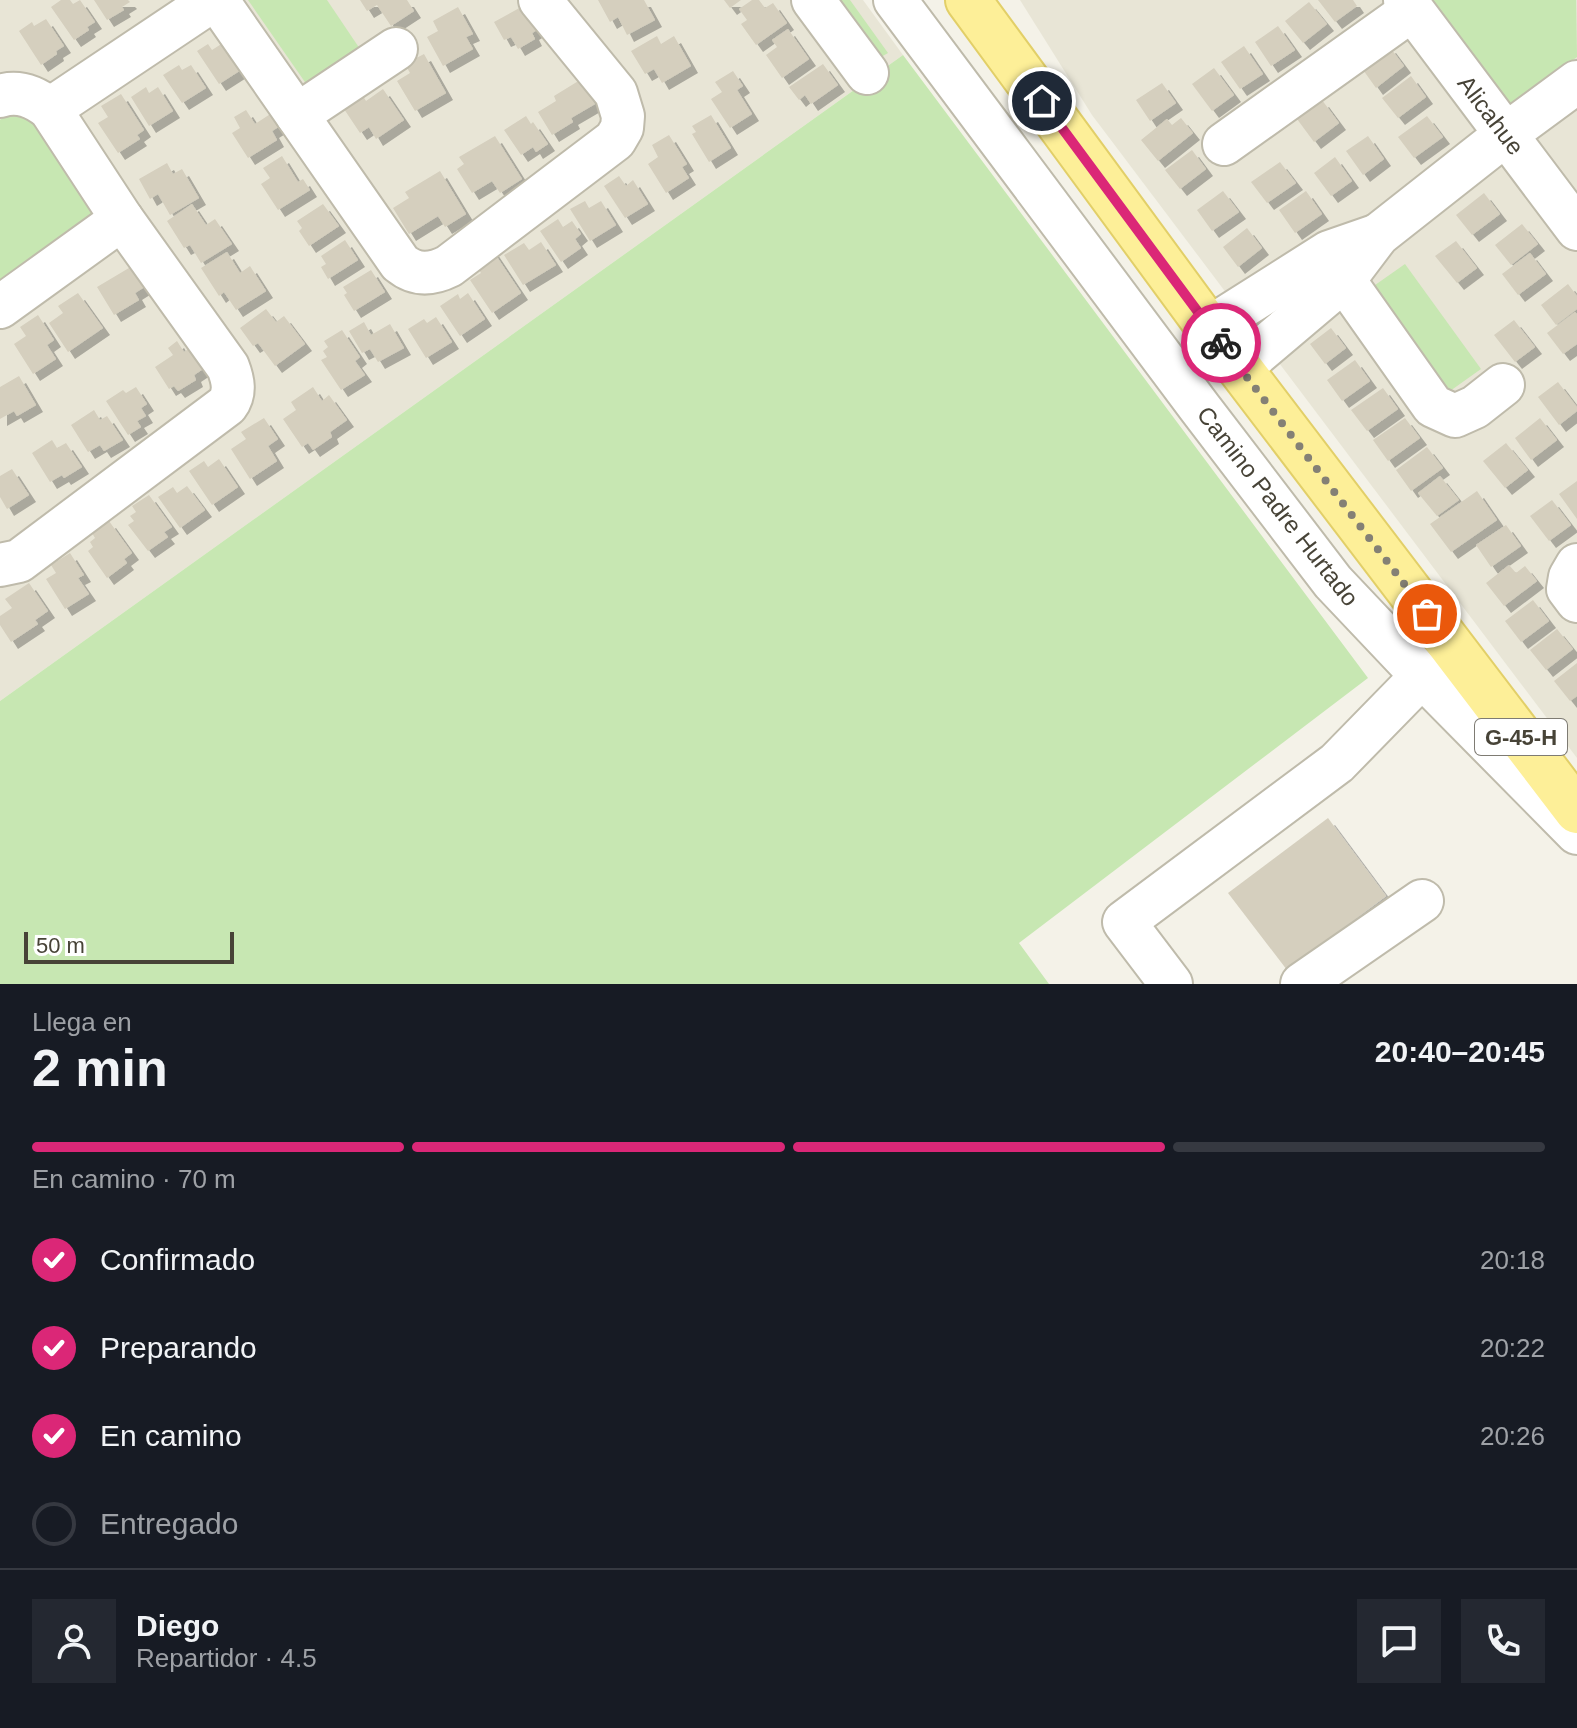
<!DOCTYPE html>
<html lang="es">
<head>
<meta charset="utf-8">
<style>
	:root { --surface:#171b24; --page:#242831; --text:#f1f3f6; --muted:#9ea1a6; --line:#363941; --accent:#db2777 }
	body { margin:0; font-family:Arial,sans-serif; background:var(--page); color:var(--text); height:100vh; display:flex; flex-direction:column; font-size:30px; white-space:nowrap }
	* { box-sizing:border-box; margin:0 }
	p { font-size:26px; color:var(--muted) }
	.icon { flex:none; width:44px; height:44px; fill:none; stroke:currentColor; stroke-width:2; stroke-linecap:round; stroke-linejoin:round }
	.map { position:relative; height:984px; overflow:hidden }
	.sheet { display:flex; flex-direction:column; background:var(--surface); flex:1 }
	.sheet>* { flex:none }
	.scale { position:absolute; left:24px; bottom:20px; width:210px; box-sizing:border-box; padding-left:8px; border:4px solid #474337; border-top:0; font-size:22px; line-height:28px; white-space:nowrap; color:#474337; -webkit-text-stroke:6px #fff; paint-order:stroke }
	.pin { position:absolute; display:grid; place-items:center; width:68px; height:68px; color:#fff; margin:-34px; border:4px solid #fff; border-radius:50%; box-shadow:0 2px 8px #0007 }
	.courier { position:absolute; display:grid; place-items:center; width:80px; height:80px; margin:-40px; border:6px solid #db2777; border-radius:50%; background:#fff; color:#222; box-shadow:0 2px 10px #0007 }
	.summary em { font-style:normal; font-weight:700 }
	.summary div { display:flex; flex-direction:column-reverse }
	.summary { display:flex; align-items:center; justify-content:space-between; height:136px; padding:0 32px }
	h1 { font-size:52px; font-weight:700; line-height:60px }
	.bar { display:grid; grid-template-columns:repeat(4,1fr); gap:12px 8px; align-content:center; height:96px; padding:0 32px }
	.bar i { height:10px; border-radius:6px; background:var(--line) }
	.bar .selected { background:var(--accent) }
	.bar p { grid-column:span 4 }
	.line { display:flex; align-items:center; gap:20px; padding:0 32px; border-top:2px solid var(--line) }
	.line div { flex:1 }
	.round { display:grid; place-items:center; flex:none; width:84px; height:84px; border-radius:0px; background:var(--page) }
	ol { padding:0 32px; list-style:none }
	li { display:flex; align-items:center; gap:24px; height:88px }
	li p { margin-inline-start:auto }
	li .icon { padding:8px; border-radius:50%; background:var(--accent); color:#fff; stroke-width:4 }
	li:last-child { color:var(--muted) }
	li i { width:44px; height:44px; border:4px solid var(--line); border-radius:50% }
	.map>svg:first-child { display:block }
	.residential { fill:#e8e5d6 }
	.green { fill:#c7e7b2 }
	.building { fill:#d5cfbe; filter:url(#shadow) }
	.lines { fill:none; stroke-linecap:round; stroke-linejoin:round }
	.minor-casing { stroke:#bfbbab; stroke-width:46 }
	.major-casing { stroke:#e2cf68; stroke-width:48 }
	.minor { stroke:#fff; stroke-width:42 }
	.major { stroke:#fdef98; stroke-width:44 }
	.done { stroke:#848075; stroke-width:8; stroke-dasharray:0 14.4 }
	.route { stroke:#db2777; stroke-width:10 }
	.labels { text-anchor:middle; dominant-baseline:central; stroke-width:8; stroke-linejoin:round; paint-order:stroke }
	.shield { fill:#fff; stroke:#7e7b73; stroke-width:2 }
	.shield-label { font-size:22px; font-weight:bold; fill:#474337 }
	.street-label { font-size:24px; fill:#474337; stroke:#fff }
</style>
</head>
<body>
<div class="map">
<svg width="1577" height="984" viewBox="0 0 1577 984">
	<defs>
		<filter id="shadow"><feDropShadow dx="7" dy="7" stdDeviation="0" flood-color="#0004"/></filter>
	</defs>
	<rect width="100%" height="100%" fill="#f4f2e8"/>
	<!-- residential -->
	<g class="residential">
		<polygon points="0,0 863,0 903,55 0,701"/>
		<polygon points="1020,0 1577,0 1577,758 1092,115"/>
	</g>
	<!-- green -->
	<g class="green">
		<polygon points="248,0 327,0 360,49 307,85"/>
		<polygon points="830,0 850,0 888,53 876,60"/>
		<polygon points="1426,0 1576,0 1577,57 1506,109"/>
		<polygon points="903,55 1368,678 1019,943 1049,984 0,984 0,701"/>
		<polygon points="20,105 101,218 0,288 0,120"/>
		<polygon points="1405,264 1481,369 1443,396 1368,290"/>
	</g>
	<!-- building -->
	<g class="building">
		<polygon points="61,0 70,0 73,4 80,0 95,22 87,27 89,30 74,40 51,7"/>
		<polygon points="94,0 128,0 130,2 122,7 124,10 107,20"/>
		<polygon points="360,0 407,0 414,11 391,26 377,5 367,11"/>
		<polygon points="598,0 644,0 655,20 627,35 618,17 610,22"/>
		<polygon points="724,0 741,0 730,8"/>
		<polygon points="752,0 759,0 765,8 773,3 787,23 756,45 741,24 747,20 739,9"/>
		<polygon points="1318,0 1353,0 1357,6 1335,22"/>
		<polygon points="532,1 545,25 532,33 535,39 518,49 511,37 504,40 494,22"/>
		<polygon points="1309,2 1327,24 1303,43 1285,21"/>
		<polygon points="458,7 473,34 466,37 473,49 443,66 427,37 438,31 433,21"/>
		<polygon points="46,19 64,46 56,51 57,54 41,65 19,31 32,22 34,26"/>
		<polygon points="1278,26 1295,50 1271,66 1255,42"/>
		<polygon points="788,29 809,59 782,78 766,55 777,47 772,40"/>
		<polygon points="657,36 661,44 674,36 691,66 662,83 654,69 645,74 631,51"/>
		<polygon points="226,41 244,68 219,84 197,51 208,44 212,50"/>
		<polygon points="1244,46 1263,74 1240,89 1221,62"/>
		<polygon points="1389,46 1404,66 1376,88 1361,67"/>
		<polygon points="424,54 446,93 415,111 397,81 410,73 405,64"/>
		<polygon points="823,64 838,85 811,104 805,95 799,100 789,87"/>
		<polygon points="179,65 182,70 191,65 206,88 182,103 163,75"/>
		<polygon points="1214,68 1234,95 1212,111 1192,84"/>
		<polygon points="733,71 743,86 737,90 752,114 730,128 711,99 722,92 715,82"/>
		<polygon points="1411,76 1426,97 1398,118 1382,98"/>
		<polygon points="580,80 595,104 571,118 573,122 552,135 538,112 556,101 554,96"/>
		<polygon points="1162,83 1176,103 1150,121 1136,100"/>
		<polygon points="146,87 149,93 158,87 173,111 149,126 131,97"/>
		<polygon points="383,89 404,120 376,139 369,127 360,133 344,109 363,96 366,101"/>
		<polygon points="121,94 144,130 137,135 140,139 118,153 98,123 108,117 101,106"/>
		<polygon points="1322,100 1339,123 1314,142 1297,119"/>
		<polygon points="246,110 255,124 275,111 283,124 272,131 277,140 248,158 232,133 240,128 234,117"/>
		<polygon points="711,115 731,148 709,162 692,134 696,132 692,126"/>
		<polygon points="526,116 531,124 533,122 548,144 536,152 533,147 521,155 504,130"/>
		<polygon points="1427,116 1443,137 1414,158 1398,137"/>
		<polygon points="1181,118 1193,133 1158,161 1141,140 1167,119 1172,125"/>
		<polygon points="669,135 687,164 682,167 689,178 666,193 648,164 658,157 652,145"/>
		<polygon points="495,136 522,179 500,193 492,181 472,193 457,169 464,164 459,157"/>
		<polygon points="1368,136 1384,159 1363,175 1346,151"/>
		<polygon points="1192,150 1206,169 1180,189 1165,170"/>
		<polygon points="282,156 298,182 303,179 310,190 278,210 261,184 270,178 263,168"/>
		<polygon points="1335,157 1352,181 1331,196 1314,173"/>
		<polygon points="1280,162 1296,183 1267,203 1251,182"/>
		<polygon points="167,163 173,174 182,169 199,198 170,215 158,194 150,199 139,179"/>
		<polygon points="440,171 466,214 445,227 438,216 409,234 393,208 409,198 405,192"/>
		<polygon points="619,176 626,186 633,180 648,204 625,218 604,186"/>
		<polygon points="1223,191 1239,212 1212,231 1197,210"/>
		<polygon points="1306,191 1322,214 1295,233 1279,210"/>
		<polygon points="1484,193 1500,214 1472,235 1456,215"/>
		<polygon points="585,201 589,208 601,201 616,225 590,241 570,209"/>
		<polygon points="192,204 206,225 215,219 232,244 201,263 190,245 184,248 167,221"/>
		<polygon points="323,204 339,226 309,246 299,231 302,228 297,221"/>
		<polygon points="558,219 563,227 572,221 581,234 575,239 581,248 561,262 540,231"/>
		<polygon points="1522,224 1538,244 1511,265 1495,245"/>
		<polygon points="1247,228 1262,248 1238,267 1223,247"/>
		<polygon points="345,240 358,260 328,279 321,267 326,264 321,256"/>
		<polygon points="1456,241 1477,268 1457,283 1435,256"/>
		<polygon points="541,242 556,265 523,285 504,255 524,243 529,250"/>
		<polygon points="489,245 521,293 492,313 470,280 481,273 471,257"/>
		<polygon points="227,252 240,273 250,266 266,291 236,310 224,292 219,296 201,268"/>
		<polygon points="1530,253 1546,274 1518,295 1502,274"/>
		<polygon points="134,265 146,286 135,293 139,300 114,315 97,287"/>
		<polygon points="371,270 385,292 354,311 344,295 347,293 343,287"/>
		<polygon points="1568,284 1577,296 1577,309 1556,325 1541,305"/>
		<polygon points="78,293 103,328 68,352 49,323 63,313 58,306"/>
		<polygon points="468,293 485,319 460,336 440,306 458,294 460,299"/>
		<polygon points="266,309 276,322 284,316 305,344 275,366 258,343 253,346 240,328"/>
		<polygon points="1575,312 1577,314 1577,344 1563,354 1547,333"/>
		<polygon points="38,315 54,340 47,345 56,359 33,374 14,344 26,336 20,327"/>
		<polygon points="436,317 452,342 426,358 408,329 424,319 427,323"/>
		<polygon points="1514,320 1535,347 1515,362 1494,335"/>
		<polygon points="364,322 371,335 390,324 404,348 378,362 370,349 362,353 349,331"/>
		<polygon points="1331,328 1346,348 1325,364 1310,344"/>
		<polygon points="342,330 360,357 355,361 365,375 341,390 321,360 327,357 323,351 328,347 324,341"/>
		<polygon points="177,341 184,352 193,346 206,367 194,375 196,380 178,391 174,386 169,389 155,367 173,355 168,348"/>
		<polygon points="1355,360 1370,381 1342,401 1327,380"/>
		<polygon points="19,376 36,405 17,416 14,411 0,419 0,387"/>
		<polygon points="1558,382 1577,407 1577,411 1559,425 1538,397"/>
		<polygon points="136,387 147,404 141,408 146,416 137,421 141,427 128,435 106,401 123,390 126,393"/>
		<polygon points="313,387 322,401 329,395 347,420 330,432 332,437 313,450 308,443 302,447 283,419 296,410 291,402"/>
		<polygon points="1383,388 1398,409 1367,431 1351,410"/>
		<polygon points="94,410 100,420 107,416 123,440 104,451 100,445 88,452 71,425"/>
		<polygon points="264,418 278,439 268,446 277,461 250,479 231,449 246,439 241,432"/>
		<polygon points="1405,418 1420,438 1388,461 1373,440"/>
		<polygon points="1540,418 1557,440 1531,460 1515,438"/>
		<polygon points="52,440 57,448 66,443 82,467 64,478 62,475 50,482 32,453"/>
		<polygon points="1506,443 1528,470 1505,488 1483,461"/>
		<polygon points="1427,447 1443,468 1411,491 1396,470"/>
		<polygon points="219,459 238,487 212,505 189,471 204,461 208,467"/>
		<polygon points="12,469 29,495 7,509 0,497 0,476"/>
		<polygon points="1440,476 1459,500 1437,516 1418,493"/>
		<polygon points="1577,481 1577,519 1559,494"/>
		<polygon points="187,486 205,510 180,528 158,497 173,487 177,493"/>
		<polygon points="1477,491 1497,520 1451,552 1430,524"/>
		<polygon points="149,495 172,527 164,532 168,537 148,551 128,525 134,521 130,516 136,512 132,506"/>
		<polygon points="1552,500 1571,525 1549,541 1530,516"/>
		<polygon points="109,521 132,553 124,559 127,563 107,578 88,551 93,547 90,542 95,538 92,533"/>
		<polygon points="1506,525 1521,546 1491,567 1476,545"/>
		<polygon points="70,553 84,575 78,578 89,594 65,609 46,579 56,573 51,565"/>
		<polygon points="1509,565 1516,573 1525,566 1537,581 1504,606 1486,583"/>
		<polygon points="29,583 48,611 35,620 38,624 11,642 0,625 0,616 12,608 5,599"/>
		<polygon points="1533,600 1549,621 1521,642 1505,621"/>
		<polygon points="1557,629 1573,649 1546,670 1530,650"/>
		<polygon points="1577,663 1577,696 1570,701 1554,681"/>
		<polygon points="1328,818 1386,896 1287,970 1228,893"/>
	</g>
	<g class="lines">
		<defs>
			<g id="minor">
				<path d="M217 0 400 263C416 276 431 275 449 266L615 140 622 128 623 116 616 93 540 0"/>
				<polyline points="813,0 867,73"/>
				<polyline points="895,0 1200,408 1333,582 1422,676 1577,833"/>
				<polyline points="1405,0 1577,229"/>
				<path d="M0 96C19 90 35 97 50 109L122 219 228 367C233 380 236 393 227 405L19 561 0 565"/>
				<polyline points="50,109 213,0"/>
				<polyline points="297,115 396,49"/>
				<polyline points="1224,144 1412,10"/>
				<polyline points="1344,280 1433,406 1455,416 1475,407 1503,385"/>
				<polyline points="0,307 122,219"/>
				<polyline points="1209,328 1329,252 1378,235"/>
				<polyline points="1240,368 1344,280 1378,235 1505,135 1577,82"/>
				<polyline points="1577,565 1570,577 1568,589 1577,601"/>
				<polyline points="1171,984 1124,922 1337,763 1422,676"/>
				<polyline points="1302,984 1422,901"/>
			</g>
			<polyline id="major" points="968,0 1209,328 1577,811"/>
		</defs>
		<!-- minor casing -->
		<use href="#minor" class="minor-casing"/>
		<!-- major casing -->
		<use href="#major" class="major-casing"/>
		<!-- minor -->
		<use href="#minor" class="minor"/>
		<!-- major -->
		<use href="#major" class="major"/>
	</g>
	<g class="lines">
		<!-- done -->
		<polyline class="done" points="1221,343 1427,614"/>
		<!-- route -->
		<polyline class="route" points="1042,101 1221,343"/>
	</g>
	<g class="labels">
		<!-- shield labels -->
		<rect class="shield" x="1475" y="719" width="92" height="36" rx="6"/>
		<g class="shield-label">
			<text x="1521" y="737">G-45-H</text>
		</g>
		<!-- street labels -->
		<g class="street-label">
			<text transform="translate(1491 115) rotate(53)">Alicahue</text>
			<text transform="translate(1278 506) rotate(52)">Camino Padre Hurtado</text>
		</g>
	</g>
</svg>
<div class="scale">50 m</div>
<div class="pin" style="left:1427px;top:614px;background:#ea580c"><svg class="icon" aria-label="bag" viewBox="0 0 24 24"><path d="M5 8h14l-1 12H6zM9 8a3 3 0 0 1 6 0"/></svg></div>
<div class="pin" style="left:1042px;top:101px;background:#1f2937"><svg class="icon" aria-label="home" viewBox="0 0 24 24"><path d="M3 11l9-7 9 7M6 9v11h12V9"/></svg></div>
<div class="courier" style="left:1221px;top:343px"><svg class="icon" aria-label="bike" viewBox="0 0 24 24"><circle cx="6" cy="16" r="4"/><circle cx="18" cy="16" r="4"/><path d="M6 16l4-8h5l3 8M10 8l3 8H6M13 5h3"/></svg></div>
</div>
<section class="sheet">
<div class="summary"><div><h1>2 min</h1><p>Llega en</p></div><em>20:40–20:45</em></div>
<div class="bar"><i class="selected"></i><i class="selected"></i><i class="selected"></i><i></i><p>En camino · 70 m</p></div>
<ol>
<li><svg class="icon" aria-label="check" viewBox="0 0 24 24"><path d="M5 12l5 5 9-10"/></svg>Confirmado<p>20:18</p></li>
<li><svg class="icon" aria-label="check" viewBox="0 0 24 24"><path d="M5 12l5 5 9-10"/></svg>Preparando<p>20:22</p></li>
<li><svg class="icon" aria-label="check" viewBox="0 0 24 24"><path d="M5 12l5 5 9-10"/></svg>En camino<p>20:26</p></li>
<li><i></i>Entregado</li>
</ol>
<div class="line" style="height:144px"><a class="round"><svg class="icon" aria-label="person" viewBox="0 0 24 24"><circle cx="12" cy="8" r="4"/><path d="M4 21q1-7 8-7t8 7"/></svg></a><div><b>Diego</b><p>Repartidor · 4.5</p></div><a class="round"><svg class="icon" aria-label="chat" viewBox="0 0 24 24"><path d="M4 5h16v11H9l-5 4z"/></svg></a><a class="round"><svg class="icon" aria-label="phone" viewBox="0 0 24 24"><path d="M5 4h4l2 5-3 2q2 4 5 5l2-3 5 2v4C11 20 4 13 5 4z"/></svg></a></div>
</section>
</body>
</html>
